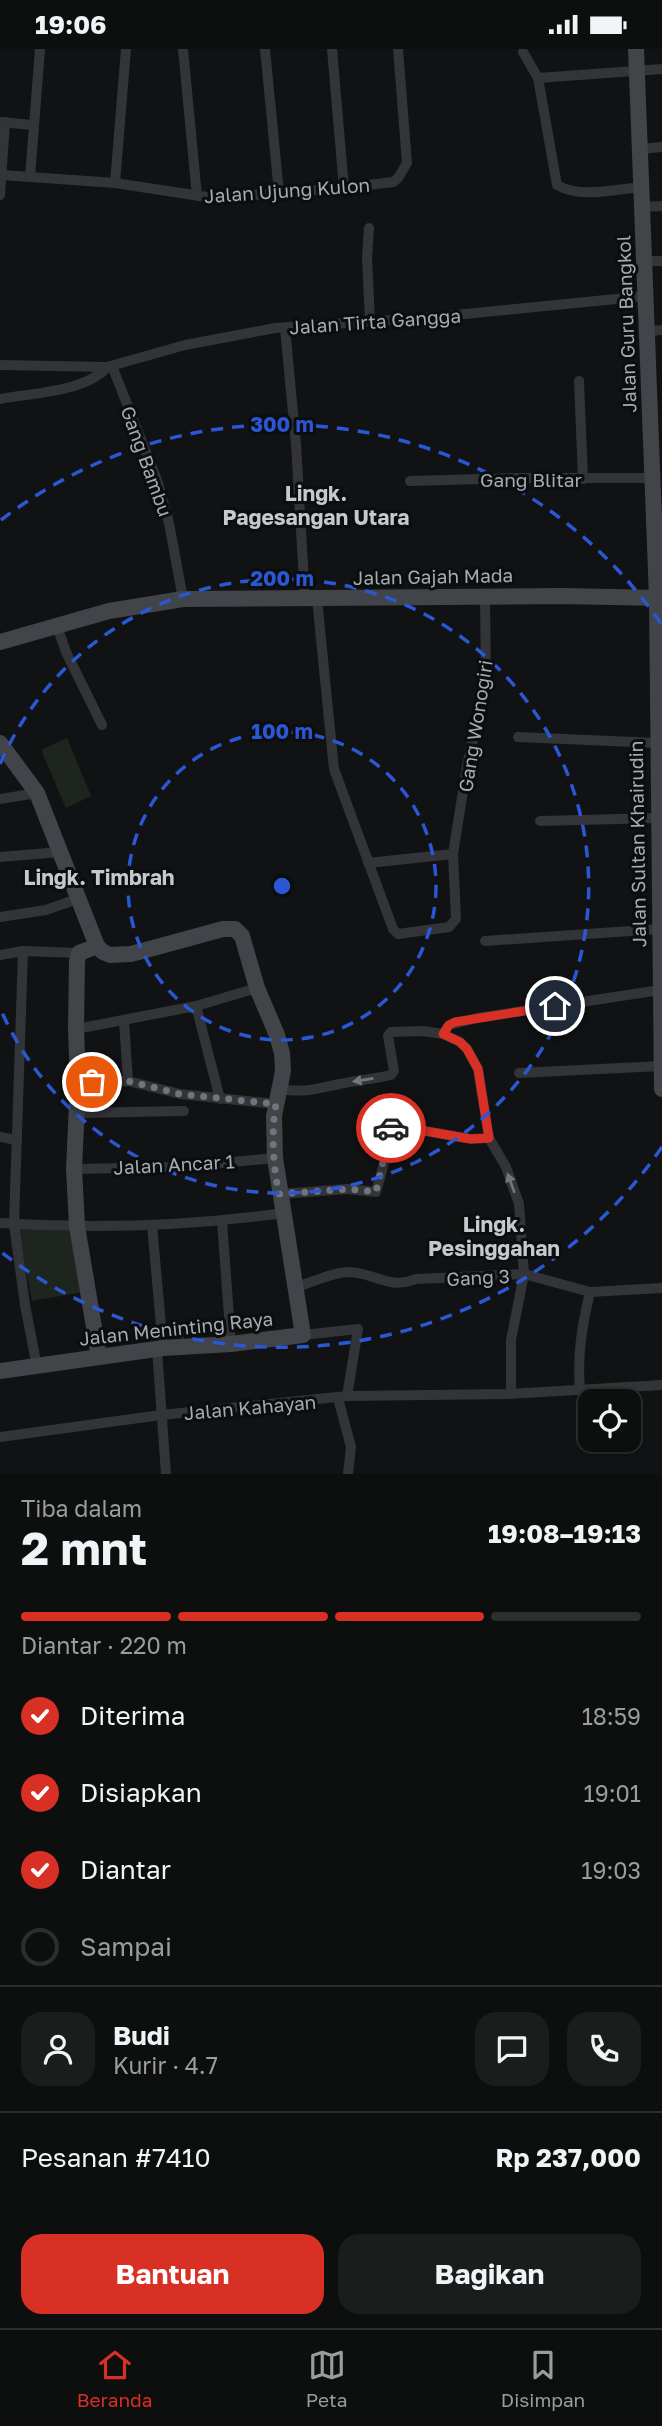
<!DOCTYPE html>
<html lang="id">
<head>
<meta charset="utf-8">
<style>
	:root { --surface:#0d0e0e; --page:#1b1c1c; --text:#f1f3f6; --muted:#9a9c9e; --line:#2d2e2e; --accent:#d93025 }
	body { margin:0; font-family:"Golos Text",sans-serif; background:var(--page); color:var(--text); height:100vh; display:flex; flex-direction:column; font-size:26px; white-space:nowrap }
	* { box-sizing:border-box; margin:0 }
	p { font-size:23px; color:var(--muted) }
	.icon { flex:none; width:38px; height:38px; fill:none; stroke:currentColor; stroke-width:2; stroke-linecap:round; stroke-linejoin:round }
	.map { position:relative; height:1425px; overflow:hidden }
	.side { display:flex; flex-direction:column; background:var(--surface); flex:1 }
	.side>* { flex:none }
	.buttons { position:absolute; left:578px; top:1340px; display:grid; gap:14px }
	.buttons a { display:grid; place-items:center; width:63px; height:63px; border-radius:14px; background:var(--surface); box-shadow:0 2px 5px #0004,0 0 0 2px var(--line); font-size:35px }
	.pin { position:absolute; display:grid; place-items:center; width:60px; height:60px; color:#fff; margin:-30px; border:4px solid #fff; border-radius:50%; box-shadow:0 2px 7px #0007 }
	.courier { position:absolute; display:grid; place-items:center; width:70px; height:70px; margin:-35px; border:5px solid #d93025; border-radius:50%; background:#fff; color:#222; box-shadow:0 2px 9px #0007 }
	.headline em { font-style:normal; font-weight:700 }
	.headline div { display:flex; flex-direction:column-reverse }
	.headline { display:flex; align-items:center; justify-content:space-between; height:119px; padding:0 21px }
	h1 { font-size:46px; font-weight:700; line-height:52px }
	.bar { display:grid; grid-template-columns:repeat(4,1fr); gap:10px 7px; align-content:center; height:84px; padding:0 21px }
	.bar i { height:9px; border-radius:5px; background:var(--line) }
	.bar .selected { background:var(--accent) }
	.bar p { grid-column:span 4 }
	.line { display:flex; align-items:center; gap:18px; padding:0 21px; border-top:2px solid var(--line) }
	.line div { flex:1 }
	.round { display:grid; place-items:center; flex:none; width:74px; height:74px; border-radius:21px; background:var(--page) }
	ol { padding:0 21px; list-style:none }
	li { display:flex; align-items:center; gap:21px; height:77px }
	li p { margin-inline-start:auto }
	li .icon { padding:7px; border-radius:50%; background:var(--accent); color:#fff; stroke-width:4 }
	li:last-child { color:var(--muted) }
	li i { width:38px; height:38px; border:4px solid var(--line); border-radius:50% }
	.button { display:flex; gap:14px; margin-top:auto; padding:14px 21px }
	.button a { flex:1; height:80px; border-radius:21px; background:var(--accent); color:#fff; font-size:28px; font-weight:700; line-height:80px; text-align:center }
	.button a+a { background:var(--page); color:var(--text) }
	.status { display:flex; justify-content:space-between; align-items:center; height:49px; padding:0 35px; background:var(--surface); direction:ltr }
	.status svg { height:19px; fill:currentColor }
	.dock { display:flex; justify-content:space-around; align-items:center; height:98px; border-top:2px solid var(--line); background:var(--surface); font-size:19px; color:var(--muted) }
	.dock a { display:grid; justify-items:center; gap:4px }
	.dock .selected { color:var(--accent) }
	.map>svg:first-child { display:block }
	.green { fill:#1e251e }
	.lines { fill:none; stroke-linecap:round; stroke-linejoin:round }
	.street { stroke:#333438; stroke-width:10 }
	.secondary { stroke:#414448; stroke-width:16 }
	.oneway { fill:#71757c }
	.done { stroke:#70757b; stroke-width:7; stroke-dasharray:0 12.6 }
	.route { stroke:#d93025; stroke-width:9 }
	.ring { fill:none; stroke:#2a57d4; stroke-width:3.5; stroke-dasharray:12 9 }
	.labels { text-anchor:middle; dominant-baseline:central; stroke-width:6; stroke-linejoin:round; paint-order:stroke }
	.street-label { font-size:19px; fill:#a3abb3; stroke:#0c0d0e }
	.neighbourhood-label { font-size:21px; font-weight:bold; fill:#c4c9cf; stroke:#0c0d0e }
	.centre { fill:#2a57d4; stroke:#0c0d0e; stroke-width:3.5 }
	.ring-label { font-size:21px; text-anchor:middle; font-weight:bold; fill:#2a57d4; stroke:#0c0d0e; stroke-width:6; stroke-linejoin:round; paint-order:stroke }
</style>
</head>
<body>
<div class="status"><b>19:06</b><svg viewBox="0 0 49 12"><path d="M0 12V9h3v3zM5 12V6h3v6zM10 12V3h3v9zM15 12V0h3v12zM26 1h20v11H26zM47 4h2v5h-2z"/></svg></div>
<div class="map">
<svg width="662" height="1425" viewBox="0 0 662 1425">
	<rect width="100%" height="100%" fill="#111213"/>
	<!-- green -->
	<g class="green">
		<polygon points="67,689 91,747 66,759 41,701"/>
		<polygon points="73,1178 84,1243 32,1252 18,1180"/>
	</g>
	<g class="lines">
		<!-- street -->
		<g class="street">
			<polyline points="183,0 197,147"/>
			<polyline points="265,0 279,144"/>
			<polyline points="332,0 344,139"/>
			<polyline points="523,3 538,29 662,20"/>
			<path d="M538 29 557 136C581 150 616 140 642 138"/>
			<polyline points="0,73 33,76"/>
			<polyline points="641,100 662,98"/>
			<polyline points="2,126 115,134 213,149 344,139 393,133 398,129 407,114 398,0"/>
			<polyline points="30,128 40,0"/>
			<polyline points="115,134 126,0"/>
			<polyline points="0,146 5,73"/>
			<polyline points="643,158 662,157"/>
			<polyline points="369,179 367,208 370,273"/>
			<polyline points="645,212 662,212"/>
			<polyline points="285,279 296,395 305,550"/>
			<polyline points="648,282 662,281"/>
			<polyline points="0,316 107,318 185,296 275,279 435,268 646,247"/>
			<polyline points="112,317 157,431 169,474 183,550"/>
			<polyline points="579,332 583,430"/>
			<path d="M0 350C31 344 86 343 107 318"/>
			<polyline points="410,432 521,429 652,429"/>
			<polyline points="317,550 334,720 393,880 398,885 449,878 456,870 453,805 467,717 486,631 485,548"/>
			<polyline points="57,577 66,603 102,676"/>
			<polyline points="518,688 657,694"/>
			<polyline points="0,750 37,744"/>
			<polyline points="540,772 659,769"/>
			<polyline points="0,808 60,803"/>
			<polyline points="368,814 453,805"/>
			<polyline points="0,868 46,861 77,850"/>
			<polyline points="485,892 659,880"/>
			<polyline points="0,906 23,902"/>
			<polyline points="196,957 220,1050"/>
			<polyline points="124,972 128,1032"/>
			<polyline points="76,980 196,957 257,939"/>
			<polyline points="443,985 449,976 477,969 660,941"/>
			<polyline points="519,1024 661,1017"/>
			<polyline points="78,1033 128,1032 180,1045 276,1055"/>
			<path d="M279 1040C308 1044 313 1040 340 1035 357 1031 375 1030 391 1026L394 1022 388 987 391 983 423 982 443 985 460 993 467 1000 478 1020 489 1089 506 1118 519 1155 524 1225 511 1291V1344"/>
			<polyline points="76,1064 184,1062"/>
			<polyline points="0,1088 17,1091"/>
			<polyline points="74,1120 177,1118 275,1109"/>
			<polyline points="279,1145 348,1140 376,1143 387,1104 389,1081 402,1078 471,1090 489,1089"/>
			<polyline points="222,1172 231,1295"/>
			<path d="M0 1174C94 1180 190 1177 283 1164"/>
			<polyline points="152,1176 163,1299"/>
			<path d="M296 1238C313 1233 333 1223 350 1223 374 1224 390 1241 416 1230L524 1225 590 1243 662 1239"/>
			<polyline points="303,1286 358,1280 347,1347"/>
			<polyline points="157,1300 166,1425"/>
			<polyline points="37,1318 25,1256 14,1175 23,902 79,904"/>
			<path d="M580 1341C577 1306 582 1277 590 1243"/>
			<polyline points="338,1349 351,1398 348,1425"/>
			<polyline points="0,1388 161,1366 347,1347 508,1345 662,1336"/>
		</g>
		<!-- secondary -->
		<g class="secondary">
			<polyline points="636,0 657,549 662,1040"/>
			<polyline points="0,593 109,562 183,550 561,547 662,549"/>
			<polyline points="0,694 37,744 97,897 103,903 110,906 131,905 223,880 235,880 242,887 257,939 277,986 282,1004 283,1022 274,1067 275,1109 303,1286 231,1295 163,1299 0,1322"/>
			<polyline points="97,897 79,904 77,912 76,980 78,1033 74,1120 77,1177 99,1308"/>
		</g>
	</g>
	<!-- one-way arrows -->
	<defs><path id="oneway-solid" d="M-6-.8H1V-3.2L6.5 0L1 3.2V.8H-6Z" transform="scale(1.75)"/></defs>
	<g class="oneway">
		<use href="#oneway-solid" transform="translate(363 1031) rotate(171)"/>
		<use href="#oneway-solid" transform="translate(511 1134) rotate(-110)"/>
	</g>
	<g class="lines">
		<!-- done -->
		<path class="done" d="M92 1033 128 1032 180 1045 276 1055C271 1083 273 1117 279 1145L348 1140 376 1143 391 1079"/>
		<!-- route -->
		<polyline class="route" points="391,1079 402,1078 471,1090 489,1089 478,1020 467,1000 460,993 443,985 449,976 455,973 555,957"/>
	</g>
	<!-- distance rings -->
	<g class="ring">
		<circle cx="282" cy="837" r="154"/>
		<path d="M0 715A307 307 0 1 1 0 959"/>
		<path d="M662 1098A461 461 0 0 1 1 1203M1 471A461 461 0 0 1 662 576"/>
	</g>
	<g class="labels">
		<!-- street labels -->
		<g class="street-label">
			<text transform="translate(287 141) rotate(-4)">Jalan Ujung Kulon</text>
			<text transform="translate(375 272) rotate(-4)">Jalan Tirta Gangga</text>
			<text transform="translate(626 275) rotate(-92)">Jalan Guru Bangkol</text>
			<text transform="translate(147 412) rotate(70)">Gang Bambu</text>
			<text x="531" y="430">Gang Blitar</text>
			<text transform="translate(433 527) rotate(-1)">Jalan Gajah Mada</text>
			<text transform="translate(475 677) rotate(-81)">Gang Wonogiri</text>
			<text transform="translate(637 795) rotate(-91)">Jalan Sultan Khairudin</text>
			<text transform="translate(174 1115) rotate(-3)">Jalan Ancar 1</text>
			<text transform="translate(478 1228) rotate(-3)">Gang 3</text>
			<text transform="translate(176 1279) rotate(-6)">Jalan Meninting Raya</text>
			<text transform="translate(250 1358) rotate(-5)">Jalan Kahayan</text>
		</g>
		<!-- neighbourhood labels -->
		<g class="neighbourhood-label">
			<text x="316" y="444">Lingk.<tspan x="316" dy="24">Pagesangan Utara</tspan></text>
			<text x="99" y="828">Lingk. Timbrah</text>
			<text x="494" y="1175">Lingk.<tspan x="494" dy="24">Pesinggahan</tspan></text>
		</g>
	</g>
	<circle cx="282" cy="837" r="10" class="centre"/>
	<g class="ring-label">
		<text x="282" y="383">300 m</text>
		<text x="282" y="537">200 m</text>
		<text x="282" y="690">100 m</text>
	</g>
</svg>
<div class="buttons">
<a><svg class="icon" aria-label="locate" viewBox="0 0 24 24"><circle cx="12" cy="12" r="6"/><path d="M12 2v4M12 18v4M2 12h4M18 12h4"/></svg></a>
</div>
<div class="pin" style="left:92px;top:1033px;background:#ea580c"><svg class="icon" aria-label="bag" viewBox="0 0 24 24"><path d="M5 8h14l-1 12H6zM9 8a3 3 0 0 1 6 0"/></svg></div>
<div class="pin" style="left:555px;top:957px;background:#1f2937"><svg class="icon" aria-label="home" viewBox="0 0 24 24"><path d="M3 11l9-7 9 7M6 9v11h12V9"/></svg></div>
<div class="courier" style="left:391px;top:1079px"><svg class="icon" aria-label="car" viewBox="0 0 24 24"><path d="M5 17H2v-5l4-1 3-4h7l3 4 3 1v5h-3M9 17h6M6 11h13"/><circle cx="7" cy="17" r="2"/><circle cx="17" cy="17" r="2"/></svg></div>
</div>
<section class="side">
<div class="headline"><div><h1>2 mnt</h1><p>Tiba dalam</p></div><em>19:08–19:13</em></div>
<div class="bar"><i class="selected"></i><i class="selected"></i><i class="selected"></i><i></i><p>Diantar · 220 m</p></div>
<ol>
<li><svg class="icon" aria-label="check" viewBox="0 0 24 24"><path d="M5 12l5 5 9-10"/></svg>Diterima<p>18:59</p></li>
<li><svg class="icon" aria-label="check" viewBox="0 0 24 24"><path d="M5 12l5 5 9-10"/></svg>Disiapkan<p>19:01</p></li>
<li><svg class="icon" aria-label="check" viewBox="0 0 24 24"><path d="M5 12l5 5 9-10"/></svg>Diantar<p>19:03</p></li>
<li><i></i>Sampai</li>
</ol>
<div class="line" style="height:126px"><a class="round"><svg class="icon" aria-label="person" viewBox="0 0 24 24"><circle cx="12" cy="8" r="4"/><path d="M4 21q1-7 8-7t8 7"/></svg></a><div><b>Budi</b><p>Kurir · 4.7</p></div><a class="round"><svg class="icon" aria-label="chat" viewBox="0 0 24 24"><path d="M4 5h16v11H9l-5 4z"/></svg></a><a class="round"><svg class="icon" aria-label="phone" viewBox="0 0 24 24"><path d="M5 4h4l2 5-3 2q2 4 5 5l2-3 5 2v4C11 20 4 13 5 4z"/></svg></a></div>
<div class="line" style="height:91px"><div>Pesanan #7410</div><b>Rp 237,000</b></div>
<div class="button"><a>Bantuan</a><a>Bagikan</a></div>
</section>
<nav class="dock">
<a class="selected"><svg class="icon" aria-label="home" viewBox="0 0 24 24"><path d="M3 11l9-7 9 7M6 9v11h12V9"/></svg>Beranda</a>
<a><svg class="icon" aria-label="map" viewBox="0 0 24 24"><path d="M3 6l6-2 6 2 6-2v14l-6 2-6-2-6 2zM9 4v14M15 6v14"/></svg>Peta</a>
<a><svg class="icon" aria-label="saved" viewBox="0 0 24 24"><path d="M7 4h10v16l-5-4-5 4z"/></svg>Disimpan</a>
</nav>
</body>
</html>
